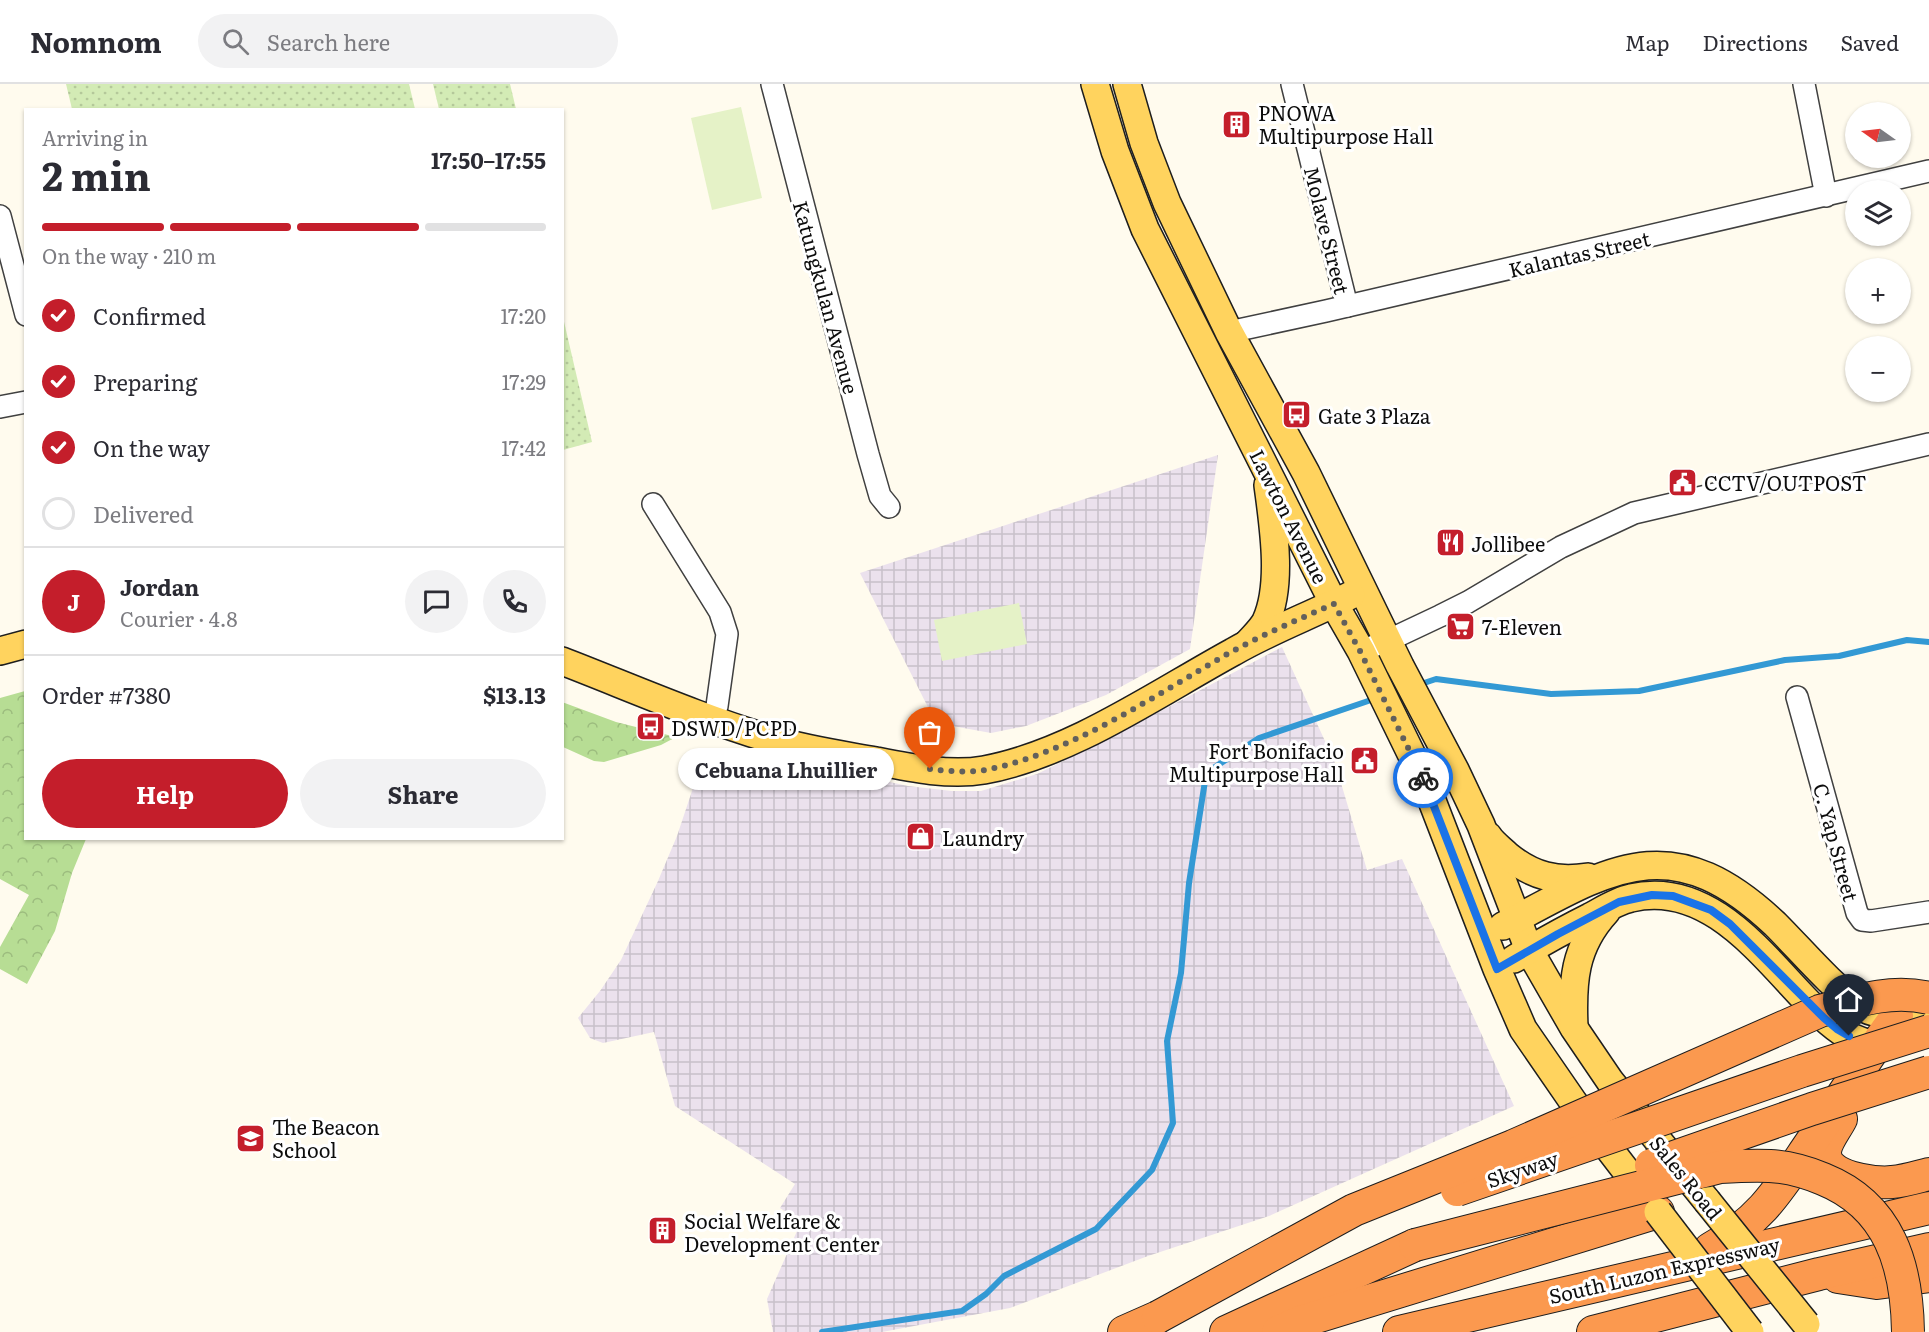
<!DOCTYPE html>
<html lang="en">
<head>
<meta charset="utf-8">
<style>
	:root { --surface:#fff; --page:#f2f2f3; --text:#2b2b33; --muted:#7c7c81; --line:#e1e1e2; --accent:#c41e2b }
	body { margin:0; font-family:Literata,serif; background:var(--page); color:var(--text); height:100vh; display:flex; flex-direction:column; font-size:22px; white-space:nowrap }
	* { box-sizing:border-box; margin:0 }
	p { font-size:20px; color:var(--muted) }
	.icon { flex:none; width:33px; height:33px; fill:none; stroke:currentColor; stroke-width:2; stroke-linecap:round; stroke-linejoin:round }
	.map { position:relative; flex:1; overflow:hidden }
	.sheet { position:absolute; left:24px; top:24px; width:540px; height:732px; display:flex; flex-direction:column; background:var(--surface); border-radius:0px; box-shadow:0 2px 4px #0004 }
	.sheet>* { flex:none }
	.needle { width:39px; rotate:284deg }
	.buttons { position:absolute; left:1845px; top:18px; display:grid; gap:12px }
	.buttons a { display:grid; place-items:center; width:66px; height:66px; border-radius:50%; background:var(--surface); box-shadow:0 2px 4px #0004; font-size:30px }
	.pin { position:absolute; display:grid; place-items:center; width:51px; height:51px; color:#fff; margin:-62px -26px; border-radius:50% 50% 50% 0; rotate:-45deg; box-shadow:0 0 6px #0007 }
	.pin .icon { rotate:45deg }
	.courier { position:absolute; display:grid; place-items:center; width:60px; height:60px; margin:-30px; border:4px solid #1a73e8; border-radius:50%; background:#fff; color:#222; box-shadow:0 2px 8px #0007 }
	.bubble { position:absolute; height:42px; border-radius:21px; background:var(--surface); box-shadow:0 2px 4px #0004; font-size:20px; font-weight:700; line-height:42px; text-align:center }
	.head em { font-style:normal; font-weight:700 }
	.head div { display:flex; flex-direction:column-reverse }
	.head { display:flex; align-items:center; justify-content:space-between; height:102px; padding:0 18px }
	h1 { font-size:39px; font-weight:700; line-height:45px }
	.bar { display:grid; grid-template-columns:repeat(4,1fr); gap:9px 6px; align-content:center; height:72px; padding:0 18px }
	.bar i { height:8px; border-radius:4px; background:var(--line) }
	.bar .on { background:var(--accent) }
	.bar p { grid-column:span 4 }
	.line { display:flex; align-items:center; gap:15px; padding:0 18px; border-top:2px solid var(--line) }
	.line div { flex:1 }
	.round { display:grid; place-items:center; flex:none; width:63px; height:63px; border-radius:32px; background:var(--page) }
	ol { padding:0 18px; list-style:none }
	li { display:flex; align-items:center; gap:18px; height:66px }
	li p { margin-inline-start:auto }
	li .icon { padding:6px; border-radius:50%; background:var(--accent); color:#fff; stroke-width:4 }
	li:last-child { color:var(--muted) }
	li i { width:33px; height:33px; border:3px solid var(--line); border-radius:50% }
	.cta { display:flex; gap:12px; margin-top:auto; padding:12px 18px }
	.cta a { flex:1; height:69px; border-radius:36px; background:var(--accent); color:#fff; font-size:24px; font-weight:700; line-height:69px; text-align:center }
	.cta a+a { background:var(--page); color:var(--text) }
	header { display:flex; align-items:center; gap:36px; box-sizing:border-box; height:84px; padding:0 30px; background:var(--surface); border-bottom:2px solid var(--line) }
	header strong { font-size:28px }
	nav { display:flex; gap:33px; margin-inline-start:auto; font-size:21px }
	.search { width:420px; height:54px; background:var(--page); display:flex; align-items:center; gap:15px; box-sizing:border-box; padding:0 21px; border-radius:33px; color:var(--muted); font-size:22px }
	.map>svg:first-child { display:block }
	.industrial { fill:url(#industrial-grid) }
	.grass { fill:url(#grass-dots) }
	.forest { fill:url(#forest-crowns) }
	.pitch { fill:#e5f2c7 }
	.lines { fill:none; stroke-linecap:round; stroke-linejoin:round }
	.stream { stroke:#3399d4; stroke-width:6 }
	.minor-casing { stroke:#404040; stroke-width:24 }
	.major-casing { stroke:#1e1e1e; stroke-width:30 }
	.highway-casing { stroke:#1e1e1e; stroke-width:34 }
	.minor { stroke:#fff; stroke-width:21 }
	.major { stroke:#ffd35e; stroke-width:27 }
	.highway { stroke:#fb994f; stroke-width:32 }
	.major-bridge-casing { stroke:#1e1e1e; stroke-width:30; stroke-linecap:butt }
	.highway-bridge-casing { stroke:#1e1e1e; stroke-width:34; stroke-linecap:butt }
	.major-bridge { stroke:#ffd35e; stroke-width:27 }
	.highway-bridge { stroke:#fb994f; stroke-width:32 }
	.done { stroke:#62605c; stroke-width:6; stroke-dasharray:0 10.8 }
	.route { stroke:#1a73e8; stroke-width:8 }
	.labels { text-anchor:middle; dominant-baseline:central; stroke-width:6; stroke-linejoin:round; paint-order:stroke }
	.poi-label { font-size:20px; fill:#0d0d0d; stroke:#fff; text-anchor:start }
	.street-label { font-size:20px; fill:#0d0d0d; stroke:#fff }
</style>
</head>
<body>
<header>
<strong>Nomnom</strong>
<div class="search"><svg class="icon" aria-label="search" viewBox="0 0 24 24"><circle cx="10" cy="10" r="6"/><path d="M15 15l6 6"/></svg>Search here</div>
<nav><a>Map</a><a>Directions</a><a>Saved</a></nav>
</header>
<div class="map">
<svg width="1929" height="1248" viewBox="0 0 1929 1248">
	<defs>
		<pattern id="industrial-grid" width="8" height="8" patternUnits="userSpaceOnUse" patternTransform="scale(1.5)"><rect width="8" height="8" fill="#ebe1ed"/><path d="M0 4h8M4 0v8" fill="none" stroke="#c8c0ca"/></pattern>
		<pattern id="grass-dots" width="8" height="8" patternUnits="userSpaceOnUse" patternTransform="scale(1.5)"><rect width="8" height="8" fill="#d3ebb5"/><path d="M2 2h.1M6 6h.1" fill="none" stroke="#b4c89a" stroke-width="1.8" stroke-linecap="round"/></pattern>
		<pattern id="forest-crowns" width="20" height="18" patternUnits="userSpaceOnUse" patternTransform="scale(1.5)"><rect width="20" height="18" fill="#b7dd94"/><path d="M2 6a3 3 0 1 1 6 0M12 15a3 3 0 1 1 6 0" fill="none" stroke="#9cbc7e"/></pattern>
	</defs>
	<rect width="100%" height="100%" fill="#fffbee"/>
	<!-- industrial -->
	<g class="industrial">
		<polygon points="1218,371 1190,565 1106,611 1026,642 991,649 936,639 860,489"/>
		<polygon points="1282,563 1335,679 1367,786 1402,775 1514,1022 1269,1132 1148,1172 1010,1224 882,1248 773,1248 767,1215 801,1138 780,1124 795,1100 675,1022 654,948 603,959 590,954 578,934 600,907 621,876 658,797 677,752 693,704 749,675 826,684 908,702 952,707 981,707 1037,690 1104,657"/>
	</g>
	<!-- grass -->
	<g class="grass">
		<polygon points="66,0 409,0 415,25 72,25"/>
		<polygon points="433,0 510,0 516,25 439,25"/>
		<polygon points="562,229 592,358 563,366 562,366"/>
	</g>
	<!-- forest -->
	<g class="forest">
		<polygon points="25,607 26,754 86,755 72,789 55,847 27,900 0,885 0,863 29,811 0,795 0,614"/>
		<polygon points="562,618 616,638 676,653 661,661 604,678 594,677 563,663"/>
	</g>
	<!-- pitch -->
	<g class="pitch">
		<polygon points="741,23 762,114 712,126 691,34"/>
		<polygon points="1019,519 1027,560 942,577 934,536"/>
	</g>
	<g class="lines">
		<!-- stream -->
		<g class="stream">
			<polyline points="1418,601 1436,595 1551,610 1639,607 1785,576 1839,572 1907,556 1929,558"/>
			<polyline points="822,1248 962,1227 986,1210 1004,1192 1096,1145 1152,1086 1173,1039 1167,957 1181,889 1189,799 1205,697 1215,683 1259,654 1377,614"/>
		</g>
		<defs>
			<g id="minor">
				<polyline points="772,0 868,370 880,412 889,423"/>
				<polyline points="1292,0 1347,222"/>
				<polyline points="1804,0 1826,112"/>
				<polyline points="0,132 26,231"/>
				<polyline points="1229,248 1326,227 1929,87"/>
				<polyline points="0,323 26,318"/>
				<polyline points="653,420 720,528 727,550 717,622 712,635"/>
				<polyline points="1361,567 1387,557 1440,532 1468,518 1561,463 1634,429 1929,360"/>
				<polyline points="1797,613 1857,829 1862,836 1871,837 1929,828"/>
			</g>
			<g id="major">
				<polyline points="1095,0 1115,67 1145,145 1334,520 1361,567 1424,696 1497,885 1523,945 1574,1019 1650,1118"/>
				<polyline points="1127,0 1144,59 1167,119 1229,248 1306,389 1400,582 1455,686 1481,741 1529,866 1574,944 1610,997 1707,1117"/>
				<path d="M1248 559C1254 552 1262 545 1266 537 1283 500 1273 440 1268 401"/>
				<polyline points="0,567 26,560"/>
				<path d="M562 577C632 604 702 635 774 656 807 666 843 671 876 677 911 684 950 692 984 686 1071 670 1156 610 1233 568 1271 546 1312 531 1351 511"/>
				<path d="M1488 752C1493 760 1501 765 1508 772 1533 792 1556 798 1588 793"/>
				<path d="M1503 842C1611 784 1671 742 1775 840 1803 868 1829 900 1861 923 1885 935 1904 931 1929 925"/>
				<path d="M1514 875C1539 860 1564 846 1590 833 1603 826 1617 817 1631 814 1706 796 1759 867 1804 914 1828 939 1852 963 1889 961"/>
				<path d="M1574 943C1572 898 1574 863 1606 828"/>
			</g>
			<g id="highway">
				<path d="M1841 1035C1836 1045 1825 1058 1825 1069 1825 1094 1874 1100 1892 1098 1905 1097 1917 1093 1929 1090"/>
				<path d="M1710 1165C1763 1135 1779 1105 1812 1057 1841 1015 1867 972 1897 932"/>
				<polyline points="1838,1193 1877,1199 1929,1192"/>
				<polyline points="1124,1248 1158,1233"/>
				<polyline points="1226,1248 1415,1161"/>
				<polyline points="1278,1248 1300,1238 1658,1128"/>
				<polyline points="1399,1248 1929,1124"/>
				<polyline points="1593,1248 1819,1190 1929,1165"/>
			</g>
		</defs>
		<!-- minor casing -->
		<use href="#minor" class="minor-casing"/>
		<!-- major casing -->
		<use href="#major" class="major-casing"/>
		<!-- highway casing -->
		<use href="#highway" class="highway-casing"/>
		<!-- minor -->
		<use href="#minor" class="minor"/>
		<!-- major -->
		<use href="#major" class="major"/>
		<!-- highway -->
		<use href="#highway" class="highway"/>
		<defs>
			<g id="major-bridge">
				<polyline points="1707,1117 1806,1240"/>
				<polyline points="1658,1128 1750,1248"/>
			</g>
			<g id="highway-bridge">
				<polyline points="1651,1081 1812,1025 1929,988"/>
				<polyline points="1457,1106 1802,987 1929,947"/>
				<path d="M1415 1161 1720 1083C1737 1082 1754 1081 1770 1082 1789 1083 1806 1088 1823 1095 1890 1122 1907 1182 1908 1248"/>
				<path d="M1158 1233 1354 1126 1513 1062 1820 927C1856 917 1891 905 1929 914"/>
			</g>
		</defs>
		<!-- major-bridge casing -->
		<use href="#major-bridge" class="major-bridge-casing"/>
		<!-- highway-bridge casing -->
		<use href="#highway-bridge" class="highway-bridge-casing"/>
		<!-- major-bridge -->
		<use href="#major-bridge" class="major-bridge"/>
		<!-- highway-bridge -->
		<use href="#highway-bridge" class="highway-bridge"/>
	</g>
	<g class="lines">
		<!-- done -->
		<path class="done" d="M930 685C948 687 967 689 985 686 1072 669 1155 611 1231 568 1264 550 1299 535 1334 520L1360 567 1423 694"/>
		<!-- route -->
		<polyline class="route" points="1423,694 1497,885 1558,850 1619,818 1652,811 1673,812 1711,826 1730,840 1824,934 1837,945 1849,952"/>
	</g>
	<!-- icons -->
	<defs>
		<symbol id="building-square" viewBox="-11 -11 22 22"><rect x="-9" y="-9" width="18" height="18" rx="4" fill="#c41e2b" stroke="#fff"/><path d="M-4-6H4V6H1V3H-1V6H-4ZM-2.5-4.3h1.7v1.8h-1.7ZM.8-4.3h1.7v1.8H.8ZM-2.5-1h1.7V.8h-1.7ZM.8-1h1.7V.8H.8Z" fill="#fff"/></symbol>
		<symbol id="bus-square" viewBox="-11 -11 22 22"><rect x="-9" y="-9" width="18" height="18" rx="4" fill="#c41e2b" stroke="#fff"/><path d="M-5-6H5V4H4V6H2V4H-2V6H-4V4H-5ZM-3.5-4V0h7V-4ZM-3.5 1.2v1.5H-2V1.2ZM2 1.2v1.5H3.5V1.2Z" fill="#fff"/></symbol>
		<symbol id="civic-square" viewBox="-11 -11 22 22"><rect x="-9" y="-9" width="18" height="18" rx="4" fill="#c41e2b" stroke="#fff"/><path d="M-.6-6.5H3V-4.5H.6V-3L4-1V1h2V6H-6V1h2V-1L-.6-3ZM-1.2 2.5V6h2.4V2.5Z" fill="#fff"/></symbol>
		<symbol id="restaurant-square" viewBox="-11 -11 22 22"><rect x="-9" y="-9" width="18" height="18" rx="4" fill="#c41e2b" stroke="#fff"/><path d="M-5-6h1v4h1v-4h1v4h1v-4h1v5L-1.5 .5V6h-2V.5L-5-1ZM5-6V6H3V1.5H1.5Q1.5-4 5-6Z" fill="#fff"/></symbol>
		<symbol id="supermarket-square" viewBox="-11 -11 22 22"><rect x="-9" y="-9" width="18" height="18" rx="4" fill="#c41e2b" stroke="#fff"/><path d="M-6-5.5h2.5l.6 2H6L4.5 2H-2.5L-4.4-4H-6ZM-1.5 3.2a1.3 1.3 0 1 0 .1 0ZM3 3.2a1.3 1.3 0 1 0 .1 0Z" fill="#fff"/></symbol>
		<symbol id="shop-square" viewBox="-11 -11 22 22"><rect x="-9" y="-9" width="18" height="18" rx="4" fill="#c41e2b" stroke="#fff"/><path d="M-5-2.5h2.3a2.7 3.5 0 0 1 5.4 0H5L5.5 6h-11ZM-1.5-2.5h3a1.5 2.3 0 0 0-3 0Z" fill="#fff"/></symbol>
		<symbol id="school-square" viewBox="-11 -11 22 22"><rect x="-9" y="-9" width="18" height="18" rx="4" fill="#c41e2b" stroke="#fff"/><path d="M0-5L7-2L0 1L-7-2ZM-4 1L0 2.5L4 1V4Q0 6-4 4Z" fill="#fff"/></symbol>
	</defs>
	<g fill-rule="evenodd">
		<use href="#building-square" x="1220" y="24" width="33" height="33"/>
		<use href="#bus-square" x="1280" y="314" width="33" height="33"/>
		<use href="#civic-square" x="1666" y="382" width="33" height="33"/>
		<use href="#restaurant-square" x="1434" y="442" width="33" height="33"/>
		<use href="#supermarket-square" x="1444" y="526" width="33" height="33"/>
		<use href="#bus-square" x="634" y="626" width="33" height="33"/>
		<use href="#civic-square" x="1348" y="660" width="33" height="33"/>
		<use href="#shop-square" x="904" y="736" width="33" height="33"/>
		<use href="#school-square" x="234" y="1038" width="33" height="33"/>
		<use href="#building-square" x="646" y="1130" width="33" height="33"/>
	</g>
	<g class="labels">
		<!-- poi labels -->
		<g class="poi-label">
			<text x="1258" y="28">PNOWA<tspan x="1258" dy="23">Multipurpose Hall</tspan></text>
			<text x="1318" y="331">Gate 3 Plaza</text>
			<text x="1704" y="398">CCTV/OUTPOST</text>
			<text x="1471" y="459">Jollibee</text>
			<text x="1482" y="542">7-Eleven</text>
			<text x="671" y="643">DSWD/PCPD</text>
			<text x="1344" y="666" text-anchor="end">Fort Bonifacio<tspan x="1344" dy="23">Multipurpose Hall</tspan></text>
			<text x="942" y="753">Laundry</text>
			<text x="272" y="1042">The Beacon<tspan x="272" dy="23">School</tspan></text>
			<text x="684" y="1136">Social Welfare &amp;<tspan x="684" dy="23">Development Center</tspan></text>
		</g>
		<!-- street labels -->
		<g class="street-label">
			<text transform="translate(1328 146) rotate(76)">Molave Street</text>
			<text transform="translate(1579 169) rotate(-13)">Kalantas Street</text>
			<text transform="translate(827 213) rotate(75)">Katungkulan Avenue</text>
			<text transform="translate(1290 432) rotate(63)">Lawton Avenue</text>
			<text transform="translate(1837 758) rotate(75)">C. Yap Street</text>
			<text transform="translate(1522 1084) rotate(-19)">Skyway</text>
			<text transform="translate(1687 1093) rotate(51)">Sales Road</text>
			<text transform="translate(1664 1185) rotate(-13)">South Luzon Expressway</text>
		</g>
	</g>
</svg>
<div class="buttons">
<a><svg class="needle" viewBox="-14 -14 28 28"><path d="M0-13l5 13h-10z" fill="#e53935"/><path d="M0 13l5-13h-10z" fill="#7c7c81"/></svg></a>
<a><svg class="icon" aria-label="layers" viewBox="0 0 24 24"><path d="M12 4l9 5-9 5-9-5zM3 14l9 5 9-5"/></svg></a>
<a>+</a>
<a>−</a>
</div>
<div class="pin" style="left:930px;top:685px;background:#ea580c"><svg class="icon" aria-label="bag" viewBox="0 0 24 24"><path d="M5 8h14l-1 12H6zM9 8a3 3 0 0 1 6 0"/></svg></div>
<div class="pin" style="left:1849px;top:952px;background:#1f2937"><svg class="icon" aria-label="home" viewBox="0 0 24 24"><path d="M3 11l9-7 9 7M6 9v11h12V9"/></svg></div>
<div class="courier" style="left:1423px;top:694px"><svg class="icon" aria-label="bike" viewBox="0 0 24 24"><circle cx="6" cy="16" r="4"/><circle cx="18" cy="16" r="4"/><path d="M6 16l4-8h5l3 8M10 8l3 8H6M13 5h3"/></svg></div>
<div class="bubble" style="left:678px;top:664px;width:216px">Cebuana Lhuillier</div>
<section class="sheet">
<div class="head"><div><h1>2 min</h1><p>Arriving in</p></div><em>17:50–17:55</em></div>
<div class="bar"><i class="on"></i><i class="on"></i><i class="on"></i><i></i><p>On the way · 210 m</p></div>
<ol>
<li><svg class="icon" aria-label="check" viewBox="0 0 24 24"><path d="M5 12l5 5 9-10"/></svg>Confirmed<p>17:20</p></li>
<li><svg class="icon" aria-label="check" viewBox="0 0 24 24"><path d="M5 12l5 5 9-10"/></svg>Preparing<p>17:29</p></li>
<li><svg class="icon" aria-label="check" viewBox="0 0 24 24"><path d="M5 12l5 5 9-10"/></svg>On the way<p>17:42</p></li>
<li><i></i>Delivered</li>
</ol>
<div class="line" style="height:108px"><b class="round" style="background:var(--accent);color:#fff">J</b><div><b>Jordan</b><p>Courier · 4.8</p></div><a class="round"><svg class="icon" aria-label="chat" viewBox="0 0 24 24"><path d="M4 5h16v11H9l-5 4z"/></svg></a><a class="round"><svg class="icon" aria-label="phone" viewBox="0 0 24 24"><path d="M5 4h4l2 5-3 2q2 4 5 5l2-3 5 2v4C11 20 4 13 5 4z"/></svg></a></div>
<div class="line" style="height:78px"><div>Order #7380</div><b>$13.13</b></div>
<div class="cta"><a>Help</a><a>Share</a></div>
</section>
</div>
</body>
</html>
